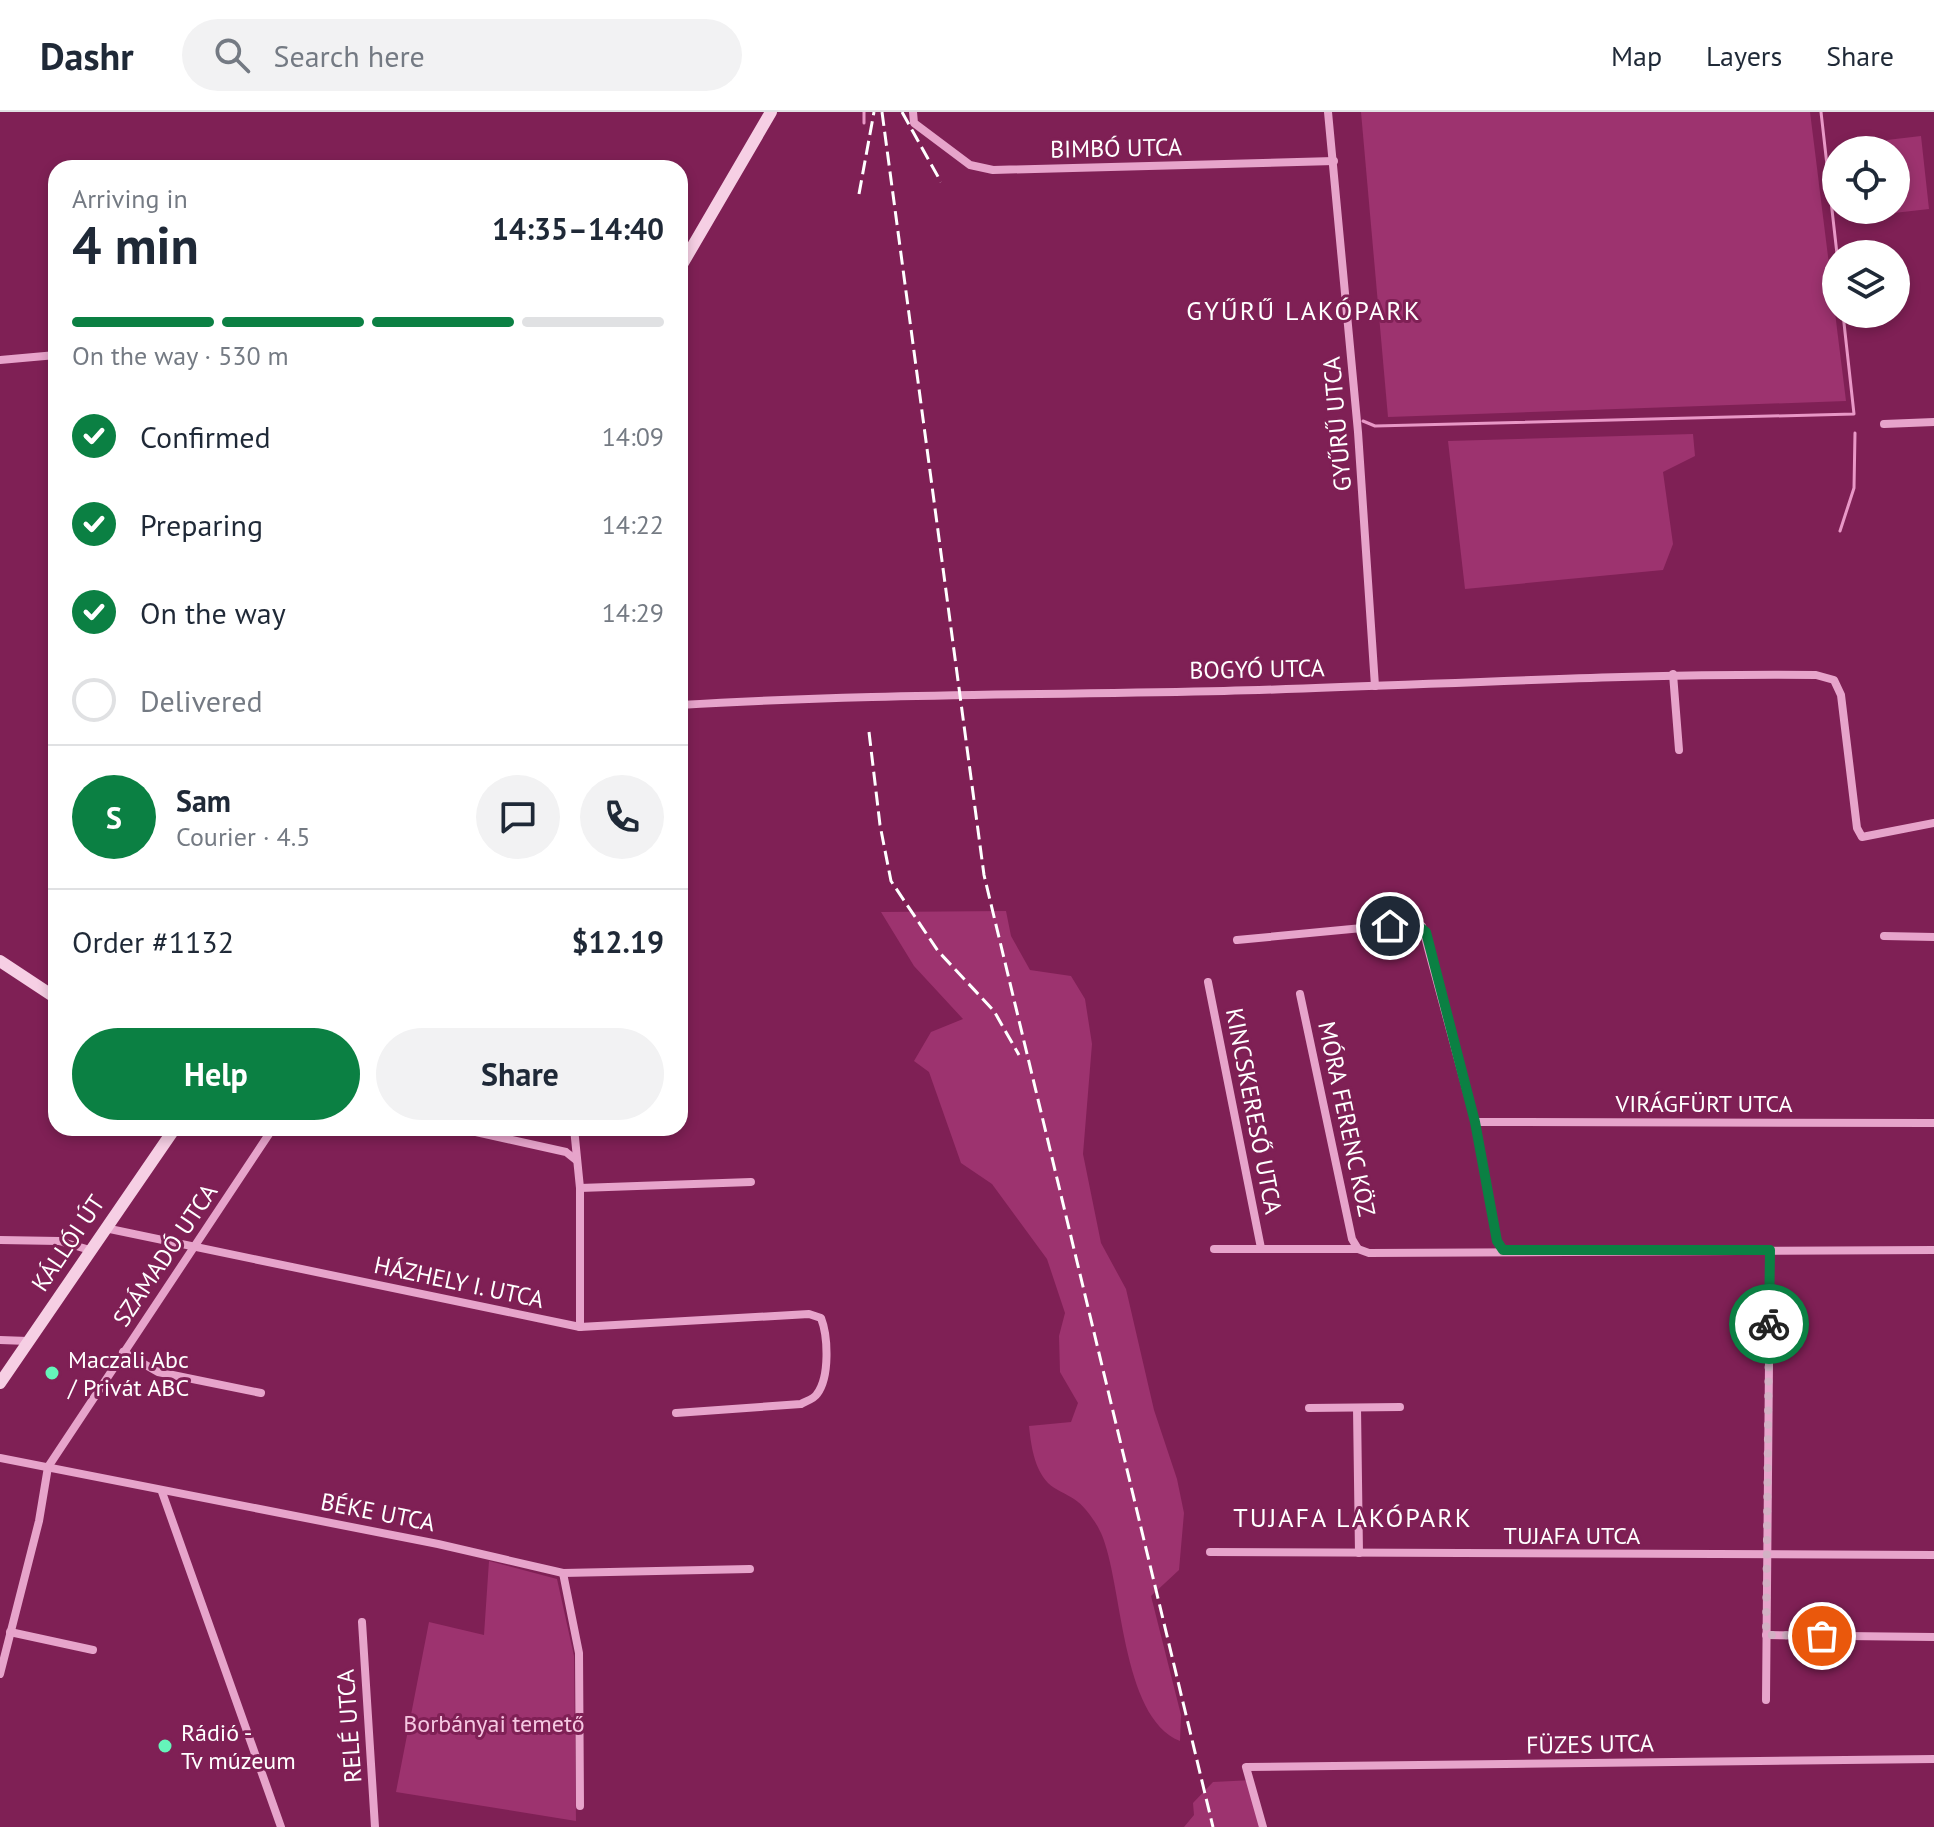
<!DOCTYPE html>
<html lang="en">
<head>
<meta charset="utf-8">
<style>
	:root { --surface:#fff; --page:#f2f2f3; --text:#1f2937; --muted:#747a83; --line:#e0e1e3; --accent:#0b8043 }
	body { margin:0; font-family:"PT Sans",sans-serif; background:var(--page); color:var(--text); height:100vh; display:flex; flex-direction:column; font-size:30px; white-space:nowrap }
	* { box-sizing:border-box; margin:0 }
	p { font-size:26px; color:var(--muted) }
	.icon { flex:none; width:44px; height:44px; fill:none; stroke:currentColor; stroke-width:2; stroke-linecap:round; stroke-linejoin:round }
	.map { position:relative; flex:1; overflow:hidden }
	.details { position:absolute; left:48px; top:48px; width:640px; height:976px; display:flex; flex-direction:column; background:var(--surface); border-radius:24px; box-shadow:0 4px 12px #0003 }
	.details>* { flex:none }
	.buttons { position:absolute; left:1822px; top:24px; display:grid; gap:16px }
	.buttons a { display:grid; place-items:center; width:88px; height:88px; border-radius:50%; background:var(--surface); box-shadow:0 4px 12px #0003; font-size:40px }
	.pin { position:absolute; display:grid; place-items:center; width:68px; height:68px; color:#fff; margin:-34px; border:4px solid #fff; border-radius:50%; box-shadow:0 2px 8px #0007 }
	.courier { position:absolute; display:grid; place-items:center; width:80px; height:80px; margin:-40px; border:6px solid #0b8043; border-radius:50%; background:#fff; color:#222; box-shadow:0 2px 10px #0007 }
	.overview em { font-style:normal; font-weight:700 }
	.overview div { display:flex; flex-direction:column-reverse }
	.overview { display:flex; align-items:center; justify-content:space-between; height:136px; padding:0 24px }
	h1 { font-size:52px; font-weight:700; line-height:60px }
	.bar { display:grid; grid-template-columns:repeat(4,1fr); gap:12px 8px; align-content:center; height:96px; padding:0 24px }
	.bar i { height:10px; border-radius:6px; background:var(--line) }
	.bar .selected { background:var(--accent) }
	.bar p { grid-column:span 4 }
	.line { display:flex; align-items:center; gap:20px; padding:0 24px; border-top:2px solid var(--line) }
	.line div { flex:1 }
	.round { display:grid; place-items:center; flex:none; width:84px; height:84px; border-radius:42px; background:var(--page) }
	ol { padding:0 24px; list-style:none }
	li { display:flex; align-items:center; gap:24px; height:88px }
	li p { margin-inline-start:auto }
	li .icon { padding:8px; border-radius:50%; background:var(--accent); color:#fff; stroke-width:4 }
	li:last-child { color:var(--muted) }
	li i { width:44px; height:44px; border:4px solid var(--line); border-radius:50% }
	.cta { display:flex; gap:16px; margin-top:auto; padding:16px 24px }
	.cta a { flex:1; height:92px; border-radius:48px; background:var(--accent); color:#fff; font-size:32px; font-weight:700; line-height:92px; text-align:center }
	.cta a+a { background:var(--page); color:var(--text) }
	header { display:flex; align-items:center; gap:48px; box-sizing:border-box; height:112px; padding:0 40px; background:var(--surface); border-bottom:2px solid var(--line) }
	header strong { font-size:38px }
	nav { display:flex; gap:44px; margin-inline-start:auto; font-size:28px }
	.search { width:560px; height:72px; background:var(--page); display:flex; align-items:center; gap:20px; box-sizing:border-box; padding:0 28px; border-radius:44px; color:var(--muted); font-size:30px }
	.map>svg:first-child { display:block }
	.green { fill:#9d336f }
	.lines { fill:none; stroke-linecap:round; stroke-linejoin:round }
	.stream { stroke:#e998c7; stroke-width:3 }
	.street { stroke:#e7a4cb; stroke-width:8 }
	.secondary { stroke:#f6cfe4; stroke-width:12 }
	.rail { stroke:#fff; stroke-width:3; stroke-dasharray:14 6; stroke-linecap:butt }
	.done { stroke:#d2b1c4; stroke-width:8; stroke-dasharray:0 14.4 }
	.route { stroke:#0b8043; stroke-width:10 }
	.poi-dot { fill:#65f5ba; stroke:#7f2055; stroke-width:3 }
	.labels { text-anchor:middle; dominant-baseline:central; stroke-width:6; stroke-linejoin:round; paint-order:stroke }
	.street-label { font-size:24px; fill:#fff; stroke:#7f2055 }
	.poi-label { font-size:24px; fill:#fff; stroke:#7f2055; text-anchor:start }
	.park-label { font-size:24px; fill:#f6c8e2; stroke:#7f2055 }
	.neighbourhood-label { font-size:26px; letter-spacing:2px; fill:#fff; stroke:#7f2055 }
</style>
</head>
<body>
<header>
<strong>Dashr</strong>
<div class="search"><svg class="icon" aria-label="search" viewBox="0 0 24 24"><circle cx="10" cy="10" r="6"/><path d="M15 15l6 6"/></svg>Search here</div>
<nav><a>Map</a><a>Layers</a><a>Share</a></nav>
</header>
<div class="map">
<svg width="1934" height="1715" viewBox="0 0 1934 1715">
	<rect width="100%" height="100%" fill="#7f2055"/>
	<!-- green -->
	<g class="green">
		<polygon points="1361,0 1810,0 1846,289 1388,305"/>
		<polygon points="1921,24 1929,97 1894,101 1896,38 1888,38 1887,28"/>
		<polygon points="1693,322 1695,344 1663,360 1673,432 1663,458 1465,477 1448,329"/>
		<path d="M1006 799 1011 824 1030 858 1071 864 1085 887 1092 932 1083 1042 1101 1131 1126 1177 1154 1298 1177 1367 1184 1401 1179 1458 1151 1484 1181 1603 1180 1629C1120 1605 1123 1470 1101 1421 1096 1410 1084 1393 1074 1387 1067 1382 1055 1378 1048 1371 1034 1356 1031 1333 1029 1314L1071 1310 1078 1291 1060 1260 1059 1224 1065 1201 1047 1147 992 1072 961 1051 929 960 914 949 931 920 963 907 914 854 881 800Z"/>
		<polygon points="489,1449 557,1467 574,1544 576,1709 396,1680 429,1510 484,1523"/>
		<polygon points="1253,1668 1263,1715 1184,1715 1194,1703 1193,1691 1213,1670"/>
	</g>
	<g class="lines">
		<!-- stream -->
		<g class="stream">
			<polyline points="864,0 864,11"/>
			<polyline points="1821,0 1837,142"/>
			<polyline points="1363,309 1375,314 1854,302 1843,202"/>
			<polyline points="1840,419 1854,376 1855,321"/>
		</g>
		<!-- street -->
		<g class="street">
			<polyline points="913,0 914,11 970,53 993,58 1334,49"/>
			<polyline points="1328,0 1358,320 1375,574"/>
			<polyline points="0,248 56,243"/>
			<polyline points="1884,312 1934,310"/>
			<polyline points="1673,562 1679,638"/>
			<path d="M680 593C861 582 1042 583 1224 579 1421 574 1618 561 1816 563L1834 568 1841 583 1857 716 1862 725 1934 711"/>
			<polyline points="1884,824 1934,825"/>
			<polyline points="1237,828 1415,811 1422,814 1475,1010 1497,1129 1503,1138"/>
			<polyline points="1208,870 1261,1136"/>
			<polyline points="1300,882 1352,1127 1358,1137 1369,1141 1934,1138"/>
			<polyline points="1475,1010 1934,1011"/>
			<polyline points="458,1016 566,1040 576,1048"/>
			<polyline points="574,1016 580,1076 580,1215"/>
			<polyline points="580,1076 751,1070"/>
			<path d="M105 1116 580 1215 809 1202 821 1206C828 1224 830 1265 817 1282 814 1287 806 1289 801 1292L676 1301"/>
			<polyline points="0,1128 59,1129 90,1138"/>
			<polyline points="1214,1137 1358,1137"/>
			<polyline points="0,1228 28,1229"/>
			<polyline points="123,1240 158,1260 261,1281"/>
			<polyline points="1309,1296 1400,1295"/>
			<polyline points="1357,1296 1359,1441"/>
			<polyline points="0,1346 438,1432 563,1461 750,1457"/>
			<polyline points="162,1380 281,1715"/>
			<polyline points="1210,1440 1934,1443"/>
			<polyline points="563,1461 579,1541 580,1694"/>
			<polyline points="362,1510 375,1715"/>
			<polyline points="10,1520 93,1538"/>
			<polyline points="1766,1523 1934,1525"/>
			<polyline points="0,1562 39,1409 48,1355 273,1016"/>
			<polyline points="1766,1588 1770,1138"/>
			<polyline points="1263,1715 1246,1655 1934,1647"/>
		</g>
		<!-- secondary -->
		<g class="secondary">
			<polyline points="680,156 771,0"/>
			<polyline points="0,849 56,886"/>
			<polyline points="0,1271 175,1016"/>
		</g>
		<!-- rail -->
		<g class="rail">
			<polyline points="882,0 984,763 1213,1715"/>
			<polyline points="902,0 941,70"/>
			<polyline points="859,82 874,0"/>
			<polyline points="869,620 880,713 891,769 938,839 994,899 1019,943"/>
		</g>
	</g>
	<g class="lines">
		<!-- done -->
		<polyline class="done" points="1769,1212 1766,1523 1822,1524"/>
		<!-- route -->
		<polyline class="route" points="1390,814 1415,811 1426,820 1475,1010 1497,1129 1503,1138 1770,1138 1769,1212"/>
	</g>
	<!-- markers -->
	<g class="poi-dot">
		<circle cx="52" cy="1261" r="8"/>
		<circle cx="165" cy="1634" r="8"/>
	</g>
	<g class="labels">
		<!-- street labels -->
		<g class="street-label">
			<text transform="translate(1116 36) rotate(-1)">BIMBÓ UTCA</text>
			<text transform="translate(1337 312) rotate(-95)">GYŰRŰ UTCA</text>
			<text transform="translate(1257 557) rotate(-1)">BOGYÓ UTCA</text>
			<text x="1704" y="991">VIRÁGFÜRT UTCA</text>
			<text transform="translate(1254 999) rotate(79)">KINCSKERESŐ UTCA</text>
			<text transform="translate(1347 1007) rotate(78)">MÓRA FERENC KÖZ</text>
			<text transform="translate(68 1131) rotate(-56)">KÁLLÓI ÚT</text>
			<text transform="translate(165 1143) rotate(-56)">SZÁMADÓ UTCA</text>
			<text transform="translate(459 1170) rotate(12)">HÁZHELY I. UTCA</text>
			<text transform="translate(378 1400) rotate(11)">BÉKE UTCA</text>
			<text x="1572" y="1423">TUJAFA UTCA</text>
			<text transform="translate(349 1614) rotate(-94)">RELÉ UTCA</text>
			<text transform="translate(1590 1632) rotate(-1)">FÜZES UTCA</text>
		</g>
		<!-- poi labels -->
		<g class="poi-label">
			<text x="68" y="1247">Maczali Abc<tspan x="68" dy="28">/ Privát ABC</tspan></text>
			<text x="181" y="1620">Rádió -<tspan x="181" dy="28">Tv múzeum</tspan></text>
		</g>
		<!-- park labels -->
		<g class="park-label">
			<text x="494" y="1611">Borbányai temető</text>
		</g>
		<!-- neighbourhood labels -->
		<g class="neighbourhood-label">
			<text x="1304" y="198">GYŰRŰ LAKÓPARK</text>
			<text x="1353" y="1405">TUJAFA LAKÓPARK</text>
		</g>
	</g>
</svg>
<div class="buttons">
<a><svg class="icon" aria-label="locate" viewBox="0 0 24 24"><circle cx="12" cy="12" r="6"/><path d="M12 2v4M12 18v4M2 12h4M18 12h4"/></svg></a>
<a><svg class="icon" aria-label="layers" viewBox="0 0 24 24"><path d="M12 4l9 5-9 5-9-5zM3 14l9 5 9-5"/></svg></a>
</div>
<div class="pin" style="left:1822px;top:1524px;background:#ea580c"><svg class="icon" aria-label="bag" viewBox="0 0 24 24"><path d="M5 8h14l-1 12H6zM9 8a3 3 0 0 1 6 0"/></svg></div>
<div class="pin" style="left:1390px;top:814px;background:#1f2937"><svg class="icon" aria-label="home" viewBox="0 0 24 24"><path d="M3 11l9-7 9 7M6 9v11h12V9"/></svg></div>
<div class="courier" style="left:1769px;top:1212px"><svg class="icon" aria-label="bike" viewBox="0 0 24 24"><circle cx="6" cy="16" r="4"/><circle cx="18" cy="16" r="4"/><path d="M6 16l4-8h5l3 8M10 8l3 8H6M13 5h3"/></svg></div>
<section class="details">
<div class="overview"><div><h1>4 min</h1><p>Arriving in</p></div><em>14:35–14:40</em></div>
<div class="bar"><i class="selected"></i><i class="selected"></i><i class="selected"></i><i></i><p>On the way · 530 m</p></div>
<ol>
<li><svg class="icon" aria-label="check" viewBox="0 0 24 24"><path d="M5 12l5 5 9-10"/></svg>Confirmed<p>14:09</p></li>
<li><svg class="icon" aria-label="check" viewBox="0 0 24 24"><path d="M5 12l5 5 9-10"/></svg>Preparing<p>14:22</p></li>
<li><svg class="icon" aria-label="check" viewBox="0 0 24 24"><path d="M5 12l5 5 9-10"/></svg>On the way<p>14:29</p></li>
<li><i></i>Delivered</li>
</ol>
<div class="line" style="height:144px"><b class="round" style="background:var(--accent);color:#fff">S</b><div><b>Sam</b><p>Courier · 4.5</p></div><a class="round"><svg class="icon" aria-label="chat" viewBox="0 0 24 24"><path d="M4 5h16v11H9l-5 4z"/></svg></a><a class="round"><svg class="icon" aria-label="phone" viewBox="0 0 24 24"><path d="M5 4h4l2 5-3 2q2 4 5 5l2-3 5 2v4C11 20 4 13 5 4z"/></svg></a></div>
<div class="line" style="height:104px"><div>Order #1132</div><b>$12.19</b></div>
<div class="cta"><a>Help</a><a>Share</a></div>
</section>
</div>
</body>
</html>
